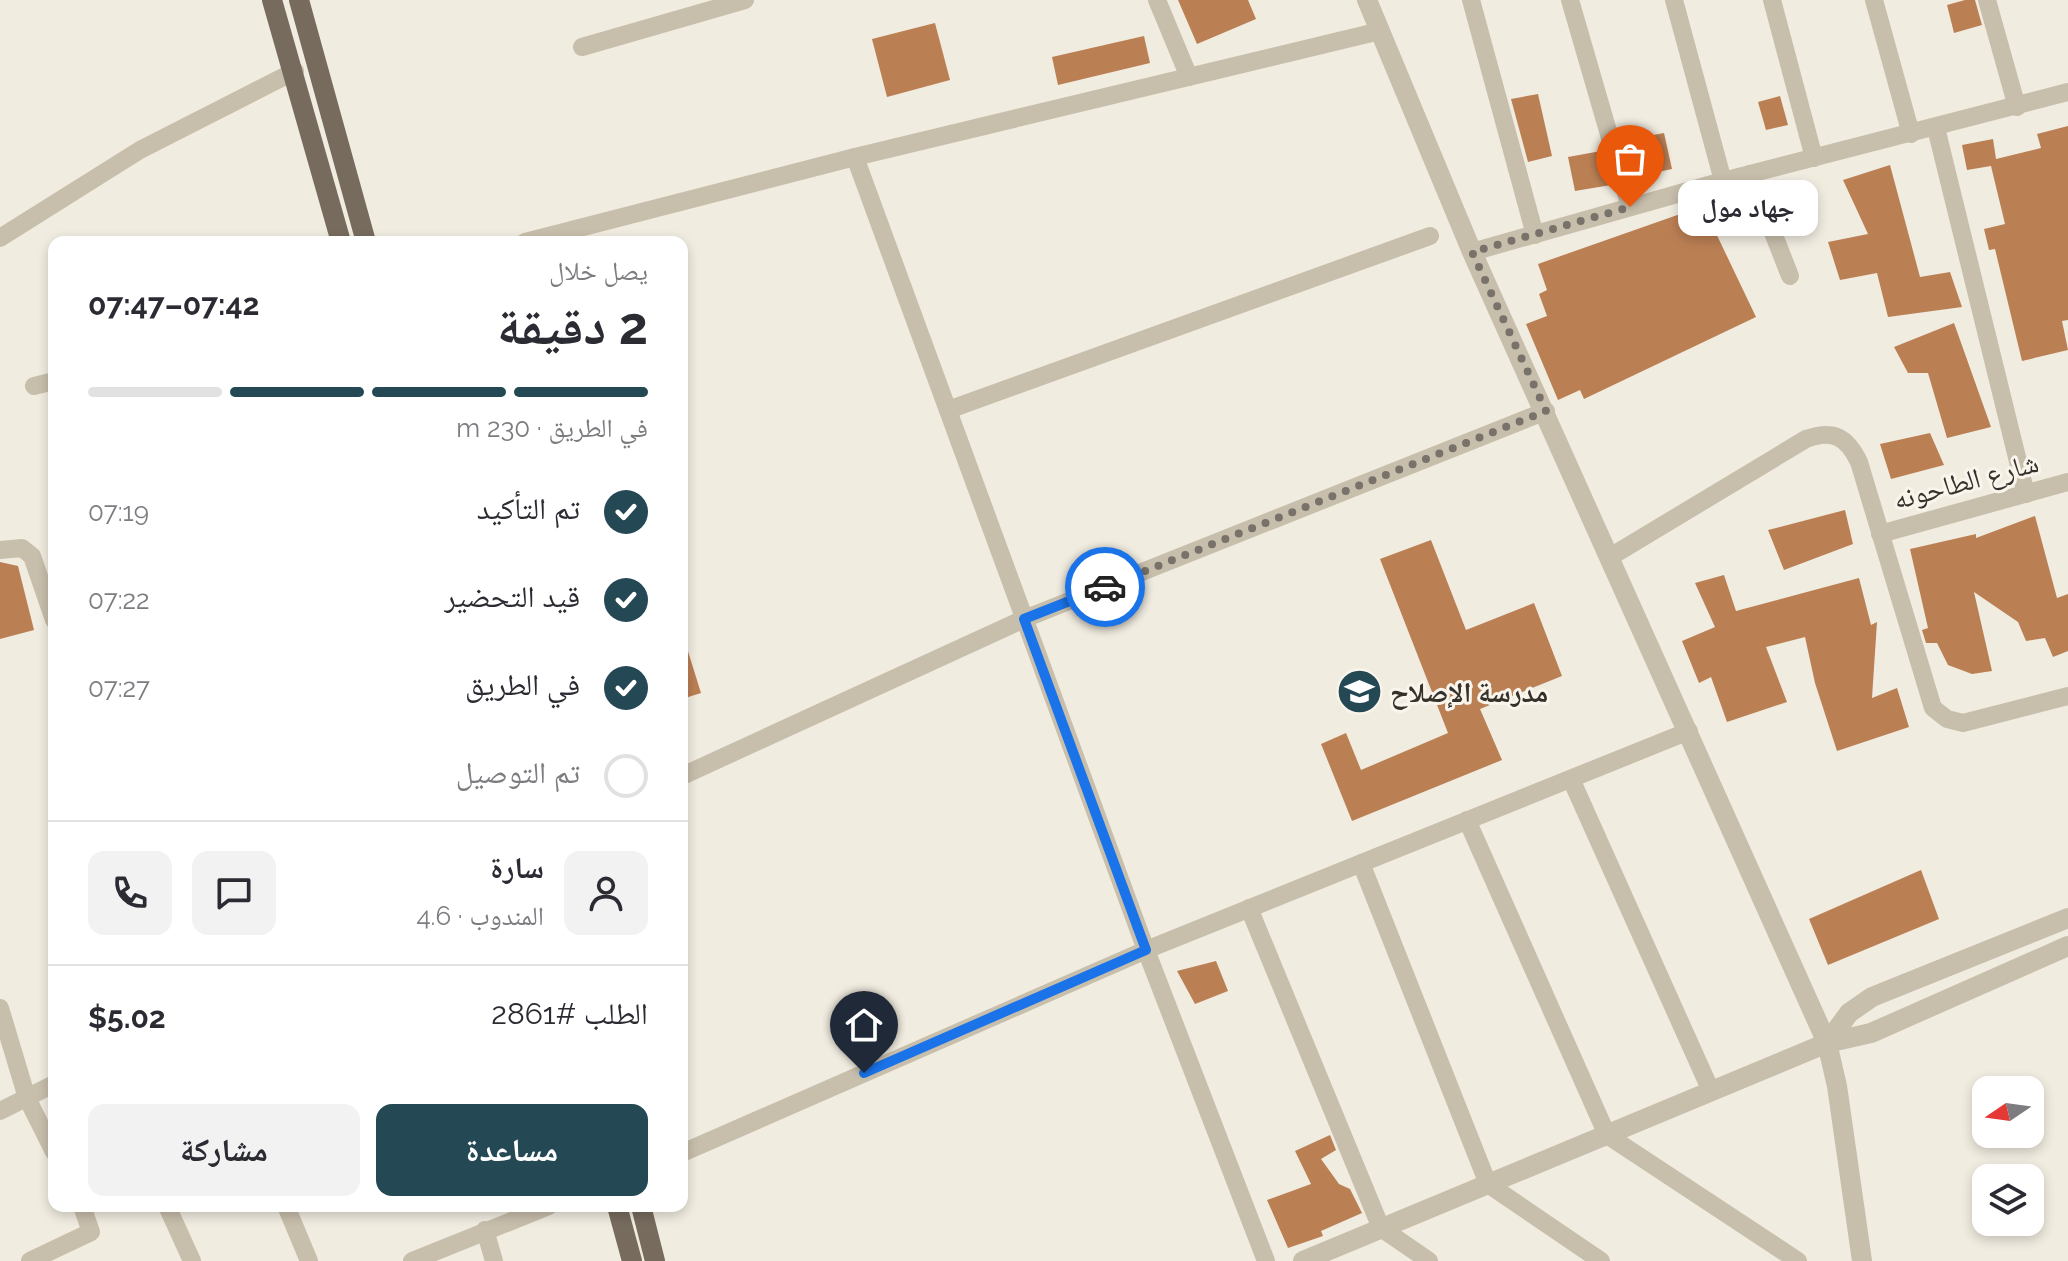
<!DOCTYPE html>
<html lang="ar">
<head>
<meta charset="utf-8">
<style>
	:root { --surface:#fff; --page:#f2f2f3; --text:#2b2b33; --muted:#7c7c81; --line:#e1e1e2; --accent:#244955 }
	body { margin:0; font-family:Raleway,"Noto Naskh Arabic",sans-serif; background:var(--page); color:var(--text); direction:rtl; height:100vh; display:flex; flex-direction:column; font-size:30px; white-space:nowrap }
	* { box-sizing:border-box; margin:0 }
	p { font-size:26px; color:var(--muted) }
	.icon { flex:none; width:44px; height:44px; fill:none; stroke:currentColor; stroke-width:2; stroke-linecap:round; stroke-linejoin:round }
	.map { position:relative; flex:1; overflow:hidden; direction:ltr }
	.sheet { position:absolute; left:48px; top:236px; width:640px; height:976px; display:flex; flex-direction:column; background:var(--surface); border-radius:16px; box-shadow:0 4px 12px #0003; direction:rtl }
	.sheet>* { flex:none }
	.needle { width:52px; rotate:257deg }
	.controls { position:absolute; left:1972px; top:1076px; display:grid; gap:16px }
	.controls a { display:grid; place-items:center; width:72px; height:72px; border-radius:16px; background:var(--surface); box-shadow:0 4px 12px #0003; font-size:40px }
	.pin { position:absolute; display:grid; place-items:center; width:68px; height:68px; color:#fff; margin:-82px -34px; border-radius:50% 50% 50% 0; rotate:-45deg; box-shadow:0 0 8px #0007 }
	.pin .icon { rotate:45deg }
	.courier { position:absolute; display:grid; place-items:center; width:80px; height:80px; margin:-40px; border:6px solid #1a73e8; border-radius:50%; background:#fff; color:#222; box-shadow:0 2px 10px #0007 }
	.bubble { position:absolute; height:56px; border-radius:16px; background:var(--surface); box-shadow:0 4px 12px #0003; font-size:26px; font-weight:700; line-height:56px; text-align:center; direction:rtl }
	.head em { font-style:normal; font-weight:700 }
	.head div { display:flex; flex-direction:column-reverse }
	.head { display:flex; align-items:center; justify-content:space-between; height:136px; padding:0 40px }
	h1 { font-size:52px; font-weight:700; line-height:60px }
	.bar { display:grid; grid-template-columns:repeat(4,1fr); gap:12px 8px; align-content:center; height:96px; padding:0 40px }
	.bar i { height:10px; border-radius:6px; background:var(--line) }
	.bar .current { background:var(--accent) }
	.bar p { grid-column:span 4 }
	.line { display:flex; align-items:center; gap:20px; padding:0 40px; border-top:2px solid var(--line) }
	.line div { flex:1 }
	.round { display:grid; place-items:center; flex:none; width:84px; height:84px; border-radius:16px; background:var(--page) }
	ol { padding:0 40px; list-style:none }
	li { display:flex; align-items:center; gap:24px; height:88px }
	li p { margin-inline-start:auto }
	li .icon { padding:8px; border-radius:50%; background:var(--accent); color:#fff; stroke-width:4 }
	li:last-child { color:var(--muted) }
	li i { width:44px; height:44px; border:4px solid var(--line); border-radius:50% }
	.action { display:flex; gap:16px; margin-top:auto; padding:16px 40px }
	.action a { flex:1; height:92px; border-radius:16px; background:var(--accent); color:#fff; font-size:32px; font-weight:700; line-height:92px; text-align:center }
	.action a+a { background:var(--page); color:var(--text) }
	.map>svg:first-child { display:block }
	.building { fill:#bb7f54 }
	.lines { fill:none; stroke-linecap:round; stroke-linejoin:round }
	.minor { stroke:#c8beac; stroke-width:18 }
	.tertiary { stroke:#c8beac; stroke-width:20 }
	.primary { stroke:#776b5d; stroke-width:20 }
	.done { stroke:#78726a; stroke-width:8; stroke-dasharray:0 14.4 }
	.route { stroke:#1a73e8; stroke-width:10 }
	.labels { text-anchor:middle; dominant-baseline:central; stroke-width:6; stroke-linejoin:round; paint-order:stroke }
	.street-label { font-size:28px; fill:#37312b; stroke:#f9f5ec }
	.poi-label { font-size:28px; font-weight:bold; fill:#37312b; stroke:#f9f5ec; text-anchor:start }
</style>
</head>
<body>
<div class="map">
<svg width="2068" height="1261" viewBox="0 0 2068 1261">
	<rect width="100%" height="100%" fill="#f1ece0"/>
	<!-- building -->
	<g class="building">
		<polygon points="1178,0 1248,0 1256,19 1197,44"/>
		<polygon points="1965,0 1975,0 1982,25 1954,33 1947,5"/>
		<polygon points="935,23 950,80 887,97 872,39"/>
		<polygon points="1144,36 1150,63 1058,85 1052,57"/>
		<polygon points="1538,94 1552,156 1528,162 1511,99"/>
		<polygon points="1780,96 1788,125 1766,130 1758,102"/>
		<polygon points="2068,126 2068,320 2062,321 2068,350 2022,361 1995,249 1989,250 1984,229 2005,224 1991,166 1967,170 1962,145 1993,139 1996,159 2041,148 2037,134"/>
		<polygon points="1664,133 1672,169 1634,177 1625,146 1639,144 1637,138"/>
		<polygon points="1601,151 1611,185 1575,191 1568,157"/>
		<polygon points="1890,165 1920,277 1950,272 1962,307 1888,317 1877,273 1840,280 1828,242 1868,234 1843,180"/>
		<polygon points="1703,206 1756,317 1584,399 1580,390 1558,400 1526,324 1547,316 1539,294 1547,290 1538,264"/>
		<polygon points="1954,323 1991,427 1947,438 1928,373 1908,373 1894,347"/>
		<polygon points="1930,433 1944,465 1891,479 1880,444"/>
		<polygon points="1845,510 1853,544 1784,570 1768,530"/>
		<polygon points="2035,516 2057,598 2068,594 2068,651 2053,657 2045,638 2026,641 2018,622 1974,592 1992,671 1972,674 1948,665 1937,643 1926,643 1922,630 1928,628 1910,549 1976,534 1976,538"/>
		<polygon points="1431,540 1466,630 1534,603 1562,676 1480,709 1502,760 1352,821 1321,744 1346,733 1361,770 1448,733 1380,559"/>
		<polygon points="0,562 18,566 34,630 0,639"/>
		<polygon points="1724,575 1736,611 1859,578 1871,625 1877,622 1872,698 1897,688 1909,727 1837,751 1815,683 1805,637 1766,647 1787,702 1727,722 1711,677 1699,683 1682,641 1715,627 1695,583"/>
		<polygon points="686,645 701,693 682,699 682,646"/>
		<polygon points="1921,870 1939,919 1828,965 1809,919"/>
		<polygon points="1216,961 1228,991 1195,1004 1177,971"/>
		<polygon points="1330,1135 1336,1150 1321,1159 1339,1184 1350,1189 1362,1213 1321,1231 1323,1236 1288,1248 1267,1200 1311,1184 1295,1151"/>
	</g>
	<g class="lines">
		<!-- minor -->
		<g class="minor">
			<polyline points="1157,0 1189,77"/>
			<polyline points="1471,0 1535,235"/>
			<polyline points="1570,0 1630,207"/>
			<polyline points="1674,0 1723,181"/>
			<polyline points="1772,0 1814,158"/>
			<polyline points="1874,0 1911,134"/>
			<polyline points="1987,0 2017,107"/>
			<polyline points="582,47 745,0"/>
			<polyline points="1936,128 2026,494"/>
			<polyline points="1750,174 1790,276"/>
			<polyline points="0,238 140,150 295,71"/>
			<polyline points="525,242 855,157"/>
			<polyline points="1472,252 1723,181 2068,92"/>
			<polyline points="34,386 54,381"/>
			<polyline points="948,410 1430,236"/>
			<polyline points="1880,534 2068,482"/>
			<polyline points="0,550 22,548 32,556 54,620"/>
			<path d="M1610 557 1806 439C1833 429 1847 437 1859 462L1933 708 1947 719 1963 723 2068 696"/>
			<polyline points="682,776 1024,619 1546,411"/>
			<polyline points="1571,779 1711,1091"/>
			<polyline points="1467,820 1607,1135 1798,1261"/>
			<polyline points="1361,863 1488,1184 1601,1261"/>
			<polyline points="1249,908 1381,1228 1429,1261"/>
			<polyline points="0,1008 27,1098 54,1152"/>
			<polyline points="0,1111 54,1084"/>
			<polyline points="682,1153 1146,950 1689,731"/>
			<polyline points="167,1206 192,1261"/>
			<polyline points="286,1206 309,1261"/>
			<polyline points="485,1230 494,1261"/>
			<polyline points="30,1261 91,1232 82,1206"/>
			<polyline points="412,1261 549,1206"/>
			<polyline points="1266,1261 1146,950 855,157 1380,31"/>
		</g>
		<!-- tertiary -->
		<g class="tertiary">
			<polyline points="1367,0 1472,252 1827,1043 1837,1086 1862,1261"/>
			<polyline points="1827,1043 1849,1013 1872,997 2068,918"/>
			<polyline points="1303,1261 1827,1043 1871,1033 2068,946"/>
		</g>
		<!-- primary -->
		<g class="primary">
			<polyline points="272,0 341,242"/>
			<polyline points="299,0 366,242"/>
			<polyline points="617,1206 632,1261"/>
			<polyline points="641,1206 655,1261"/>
		</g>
	</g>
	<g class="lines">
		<!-- done -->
		<polyline class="done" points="1105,587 1546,411 1472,252 1630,207"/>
		<!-- route -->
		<polyline class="route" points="864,1073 1146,950 1024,619 1105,587"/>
	</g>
	<!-- icons -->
	<defs>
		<symbol id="school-disc" viewBox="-11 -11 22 22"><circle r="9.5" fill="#244955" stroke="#f9f5ec"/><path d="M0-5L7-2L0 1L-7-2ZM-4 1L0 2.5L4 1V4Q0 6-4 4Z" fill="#fff"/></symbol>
	</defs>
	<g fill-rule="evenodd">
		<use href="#school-disc" x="1334" y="666" width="51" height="51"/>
	</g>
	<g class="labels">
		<!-- street labels -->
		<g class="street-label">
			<text transform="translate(1966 481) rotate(-15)">شارع الطاحونه</text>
		</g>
		<!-- poi labels -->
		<g class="poi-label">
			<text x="1390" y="692">مدرسة الإصلاح</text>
		</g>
	</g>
</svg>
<div class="controls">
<a><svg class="needle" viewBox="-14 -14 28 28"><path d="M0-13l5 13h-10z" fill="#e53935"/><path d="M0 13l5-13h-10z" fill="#7c7c81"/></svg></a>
<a><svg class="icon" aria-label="layers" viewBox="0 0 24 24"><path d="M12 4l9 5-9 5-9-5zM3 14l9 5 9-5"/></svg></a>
</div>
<div class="pin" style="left:1630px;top:207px;background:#ea580c"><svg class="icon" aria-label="bag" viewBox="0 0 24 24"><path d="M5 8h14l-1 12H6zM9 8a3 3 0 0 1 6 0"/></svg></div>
<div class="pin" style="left:864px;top:1073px;background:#1f2937"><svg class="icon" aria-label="home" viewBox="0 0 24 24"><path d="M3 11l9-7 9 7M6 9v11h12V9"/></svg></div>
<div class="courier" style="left:1105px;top:587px"><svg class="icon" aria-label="car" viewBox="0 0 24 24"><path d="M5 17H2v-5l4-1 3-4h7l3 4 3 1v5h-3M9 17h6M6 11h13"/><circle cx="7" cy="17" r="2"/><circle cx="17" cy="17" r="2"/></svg></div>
<div class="bubble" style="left:1678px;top:180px;width:140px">جهاد مول</div>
<section class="sheet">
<div class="head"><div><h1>2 دقيقة</h1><p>يصل خلال</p></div><em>07:42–07:47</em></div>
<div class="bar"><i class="current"></i><i class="current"></i><i class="current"></i><i></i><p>في الطريق · 230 m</p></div>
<ol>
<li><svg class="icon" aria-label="check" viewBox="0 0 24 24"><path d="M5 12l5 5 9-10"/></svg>تم التأكيد<p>07:19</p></li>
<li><svg class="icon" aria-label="check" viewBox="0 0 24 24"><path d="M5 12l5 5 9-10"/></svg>قيد التحضير<p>07:22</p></li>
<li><svg class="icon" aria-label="check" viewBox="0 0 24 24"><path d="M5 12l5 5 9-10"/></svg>في الطريق<p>07:27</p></li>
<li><i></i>تم التوصيل</li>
</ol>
<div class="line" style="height:144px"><a class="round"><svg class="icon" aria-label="person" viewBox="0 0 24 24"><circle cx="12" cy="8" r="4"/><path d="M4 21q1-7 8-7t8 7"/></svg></a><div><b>سارة</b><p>المندوب · 4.6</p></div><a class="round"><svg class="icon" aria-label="chat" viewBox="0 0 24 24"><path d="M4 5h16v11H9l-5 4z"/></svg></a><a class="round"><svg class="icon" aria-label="phone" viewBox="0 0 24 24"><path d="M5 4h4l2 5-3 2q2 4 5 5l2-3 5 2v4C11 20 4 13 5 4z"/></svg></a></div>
<div class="line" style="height:104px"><div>الطلب #2861</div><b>$5.02</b></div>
<div class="action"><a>مساعدة</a><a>مشاركة</a></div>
</section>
</div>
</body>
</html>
